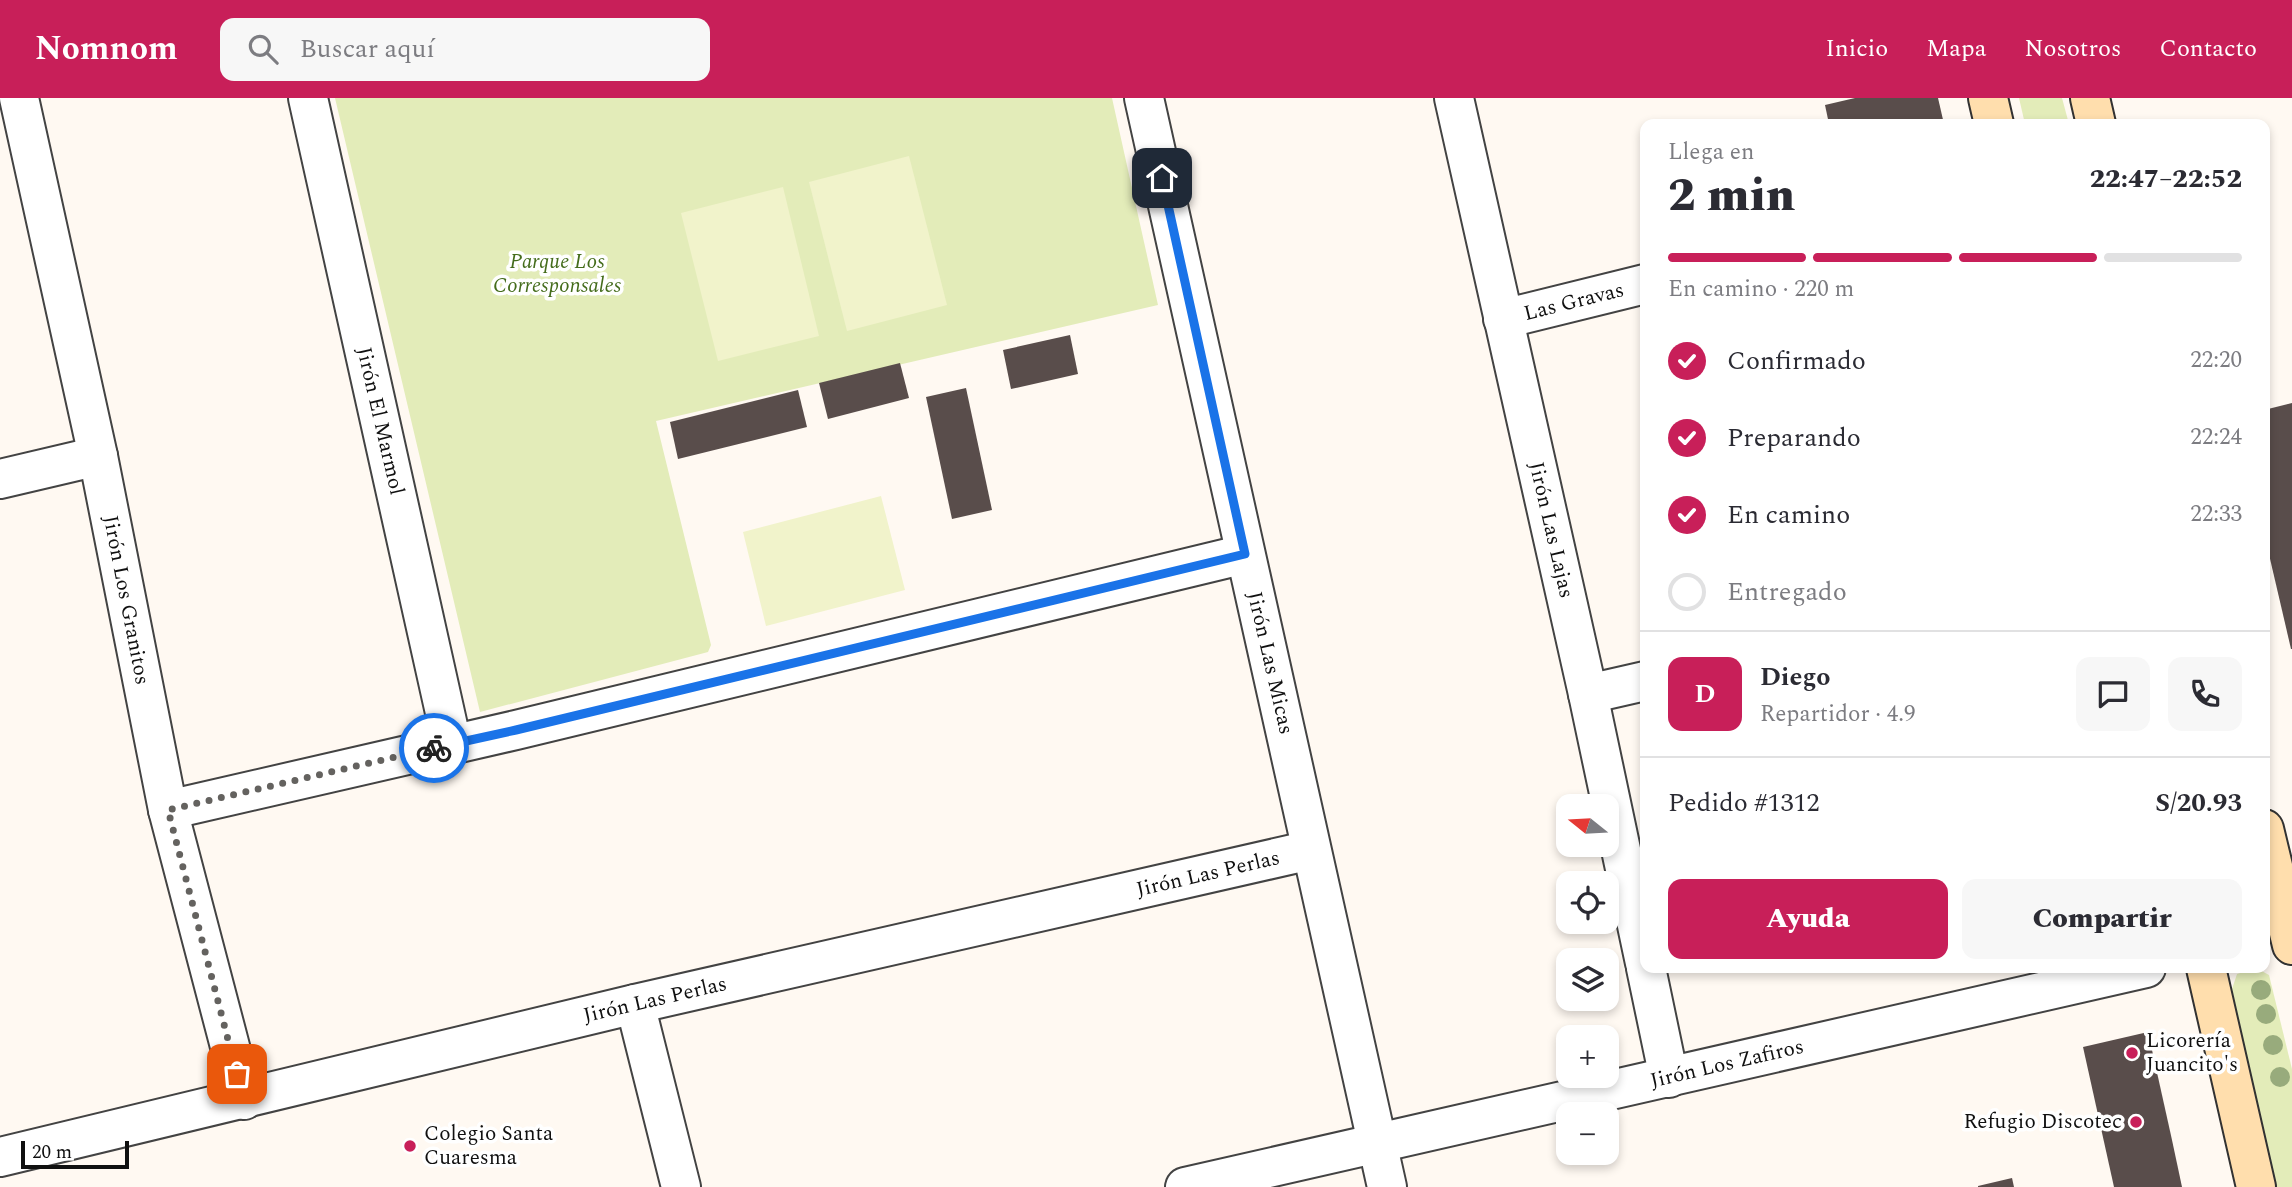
<!DOCTYPE html>
<html lang="es">
<head>
<meta charset="utf-8">
<style>
	:root { --surface:#fff; --page:#f7f7f7; --text:#2b2b33; --muted:#7c7c81; --line:#e1e1e2; --accent:#c81f59 }
	body { margin:0; font-family:Spectral,serif; background:var(--page); color:var(--text); height:100vh; display:flex; flex-direction:column; font-size:26px; white-space:nowrap }
	* { box-sizing:border-box; margin:0 }
	p { font-size:23px; color:var(--muted) }
	.icon { flex:none; width:38px; height:38px; fill:none; stroke:currentColor; stroke-width:2; stroke-linecap:round; stroke-linejoin:round }
	.map { position:relative; flex:1; overflow:hidden }
	.side { position:absolute; left:1640px; top:21px; width:630px; height:854px; display:flex; flex-direction:column; background:var(--surface); border-radius:14px; box-shadow:0 4px 10px #0003 }
	.side>* { flex:none }
	.needle { width:46px; rotate:288deg }
	.controls { position:absolute; left:1556px; top:696px; display:grid; gap:14px }
	.controls a { display:grid; place-items:center; width:63px; height:63px; border-radius:14px; background:var(--surface); box-shadow:0 4px 10px #0003; font-size:35px }
	.scale { position:absolute; left:21px; bottom:18px; width:108px; box-sizing:border-box; padding-left:7px; border:4px solid #101010; border-top:0; font-size:19px; line-height:24px; white-space:nowrap; color:#101010; -webkit-text-stroke:5px #fff; paint-order:stroke }
	.pin { position:absolute; display:grid; place-items:center; width:60px; height:60px; color:#fff; margin:-30px; border-radius:14px; box-shadow:0 4px 10px #0006 }
	.courier { position:absolute; display:grid; place-items:center; width:70px; height:70px; margin:-35px; border:5px solid #1a73e8; border-radius:50%; background:#fff; color:#222; box-shadow:0 2px 9px #0007 }
	.headline em { font-style:normal; font-weight:800 }
	.headline div { display:flex; flex-direction:column-reverse }
	.headline { display:flex; align-items:center; justify-content:space-between; height:119px; padding:0 28px }
	h1 { font-size:46px; font-weight:800; line-height:52px }
	.bar { display:grid; grid-template-columns:repeat(4,1fr); gap:10px 7px; align-content:center; height:84px; padding:0 28px }
	.bar i { height:9px; border-radius:5px; background:var(--line) }
	.bar .current { background:var(--accent) }
	.bar p { grid-column:span 4 }
	.line { display:flex; align-items:center; gap:18px; padding:0 28px; border-top:2px solid var(--line) }
	.line div { flex:1 }
	.round { display:grid; place-items:center; flex:none; width:74px; height:74px; border-radius:14px; background:var(--page) }
	ol { padding:0 28px; list-style:none }
	li { display:flex; align-items:center; gap:21px; height:77px }
	li p { margin-inline-start:auto }
	li .icon { padding:7px; border-radius:50%; background:var(--accent); color:#fff; stroke-width:4 }
	li:last-child { color:var(--muted) }
	li i { width:38px; height:38px; border:4px solid var(--line); border-radius:50% }
	.cta { display:flex; gap:14px; margin-top:auto; padding:14px 28px }
	.cta a { flex:1; height:80px; border-radius:14px; background:var(--accent); color:#fff; font-size:28px; font-weight:800; line-height:80px; text-align:center }
	.cta a+a { background:var(--page); color:var(--text) }
	header { display:flex; align-items:center; gap:42px; box-sizing:border-box; height:98px; padding:0 35px; background:var(--accent); color:#fff }
	header strong { font-size:33px }
	nav { display:flex; gap:38px; margin-inline-start:auto; font-size:24px }
	.search { width:490px; height:63px; background:var(--page); display:flex; align-items:center; gap:18px; box-sizing:border-box; padding:0 24px; border-radius:14px; color:var(--muted); font-size:26px }
	.map>svg:first-child { display:block }
	.green { fill:#e3ecb9 }
	.pitch { fill:#f1f3cb }
	.building { fill:#594d4b }
	.lines { fill:none; stroke-linecap:round; stroke-linejoin:round }
	.street-casing { stroke:#434343; stroke-width:42 }
	.secondary-casing { stroke:#323232; stroke-width:42 }
	.street { stroke:#fff; stroke-width:38 }
	.secondary { stroke:#ffdead; stroke-width:38 }
	.tree { fill:#98ab7c }
	.done { stroke:#64625f; stroke-width:7; stroke-dasharray:0 12.6 }
	.route { stroke:#1a73e8; stroke-width:9 }
	.poi-dot { fill:#c81f59; stroke:#fff; stroke-width:2.5 }
	.labels { text-anchor:middle; dominant-baseline:central; stroke-width:7; stroke-linejoin:round; paint-order:stroke }
	.park-label { font-size:21px; font-style:italic; fill:#446c1b; stroke:#fff }
	.street-label { font-size:21px; fill:#101010; stroke:#fff }
	.poi-label { font-size:21px; fill:#101010; stroke:#fff; text-anchor:start }
</style>
</head>
<body>
<header>
<strong>Nomnom</strong>
<div class="search"><svg class="icon" aria-label="search" viewBox="0 0 24 24"><circle cx="10" cy="10" r="6"/><path d="M15 15l6 6"/></svg>Buscar aquí</div>
<nav><a>Inicio</a><a>Mapa</a><a>Nosotros</a><a>Contacto</a></nav>
</header>
<div class="map">
<svg width="2292" height="1089" viewBox="0 0 2292 1089">
	<rect width="100%" height="100%" fill="#fff9f2"/>
	<!-- green -->
	<g class="green">
		<polygon points="335,0 1112,0 1158,207 656,323 711,547 708,554 480,614"/>
		<polygon points="2019,0 2062,0 2069,26 2025,26"/>
		<polygon points="2256,870 2269,877 2292,971 2292,1089 2275,1089 2232,891 2237,876"/>
	</g>
	<!-- pitch -->
	<g class="pitch">
		<polygon points="909,58 947,207 847,233 809,84"/>
		<polygon points="783,89 819,238 718,263 681,115"/>
		<polygon points="881,398 905,492 766,528 743,434"/>
	</g>
	<!-- building -->
	<g class="building">
		<polygon points="1855,0 1938,0 1944,26 1829,26 1825,7"/>
		<polygon points="1070,237 1078,276 1011,291 1003,252"/>
		<polygon points="900,265 909,300 828,321 819,285"/>
		<polygon points="966,290 992,412 952,421 926,299"/>
		<polygon points="798,292 807,329 678,361 670,324"/>
		<polygon points="2292,305 2292,551 2291,551 2264,435 2264,312"/>
		<polygon points="2148,934 2172,1042 2182,1089 2114,1089 2083,949"/>
		<polygon points="2012,1080 2014,1089 1978,1089 1978,1088"/>
	</g>
	<g class="lines">
		<defs>
			<g id="street">
				<polyline points="19,0 98,358 168,712 244,1002"/>
				<polyline points="308,0 452,646"/>
				<polyline points="1144,0 1387,1089"/>
				<polyline points="1454,0 1588,596 1645,865"/>
				<polyline points="1503,221 1645,186"/>
				<polyline points="0,381 98,358"/>
				<polyline points="1588,596 1645,583"/>
				<polyline points="168,712 516,632 1245,456"/>
				<polyline points="1646,870 1669,980"/>
				<polyline points="635,906 681,1089"/>
				<polyline points="0,1059 635,906 1311,752"/>
				<polyline points="1185,1089 2146,870"/>
			</g>
			<g id="secondary">
				<polyline points="1988,0 1994,26"/>
				<polyline points="2090,0 2096,26"/>
				<polyline points="2264,731 2292,847"/>
				<polyline points="2206,870 2256,1089"/>
			</g>
		</defs>
		<!-- street casing -->
		<use href="#street" class="street-casing"/>
		<!-- secondary casing -->
		<use href="#secondary" class="secondary-casing"/>
		<!-- street -->
		<use href="#street" class="street"/>
		<!-- secondary -->
		<use href="#secondary" class="secondary"/>
	</g>
	<!-- trees -->
	<g class="tree">
		<circle cx="2261" cy="892" r="10"/>
		<circle cx="2266" cy="916" r="10"/>
		<circle cx="2273" cy="947" r="10"/>
		<circle cx="2280" cy="979" r="10"/>
	</g>
	<g class="lines">
		<!-- done -->
		<polyline class="done" points="237,976 168,712 434,650"/>
		<!-- route -->
		<polyline class="route" points="434,650 516,632 1245,456 1162,80"/>
	</g>
	<!-- markers -->
	<g class="poi-dot">
		<circle cx="2132" cy="955" r="7"/>
		<circle cx="2136" cy="1024" r="7"/>
		<circle cx="410" cy="1048" r="7"/>
	</g>
	<g class="labels">
		<!-- park labels -->
		<g class="park-label">
			<text x="557" y="164">Parque Los<tspan x="557" dy="24">Corresponsales</tspan></text>
		</g>
		<!-- street labels -->
		<g class="street-label">
			<text transform="translate(1574 204) rotate(-14)">Las Gravas</text>
			<text transform="translate(380 323) rotate(77)">Jirón El Marmol</text>
			<text transform="translate(1551 432) rotate(77)">Jirón Las Lajas</text>
			<text transform="translate(126 502) rotate(79)">Jirón Los Granitos</text>
			<text transform="translate(1270 565) rotate(77)">Jirón Las Micas</text>
			<text transform="translate(1208 776) rotate(-13)">Jirón Las Perlas</text>
			<text transform="translate(655 902) rotate(-13)">Jirón Las Perlas</text>
			<text transform="translate(1727 966) rotate(-13)">Jirón Los Zafiros</text>
		</g>
		<!-- poi labels -->
		<g class="poi-label">
			<text x="2146" y="943">Licorería<tspan x="2146" dy="24">Juancito's</tspan></text>
			<text x="2122" y="1024" text-anchor="end">Refugio Discotec</text>
			<text x="424" y="1036">Colegio Santa<tspan x="424" dy="24">Cuaresma</tspan></text>
		</g>
	</g>
</svg>
<div class="controls">
<a><svg class="needle" viewBox="-14 -14 28 28"><path d="M0-13l5 13h-10z" fill="#e53935"/><path d="M0 13l5-13h-10z" fill="#7c7c81"/></svg></a>
<a><svg class="icon" aria-label="locate" viewBox="0 0 24 24"><circle cx="12" cy="12" r="6"/><path d="M12 2v4M12 18v4M2 12h4M18 12h4"/></svg></a>
<a><svg class="icon" aria-label="layers" viewBox="0 0 24 24"><path d="M12 4l9 5-9 5-9-5zM3 14l9 5 9-5"/></svg></a>
<a>+</a>
<a>−</a>
</div>
<div class="scale">20 m</div>
<div class="pin" style="left:237px;top:976px;background:#ea580c"><svg class="icon" aria-label="bag" viewBox="0 0 24 24"><path d="M5 8h14l-1 12H6zM9 8a3 3 0 0 1 6 0"/></svg></div>
<div class="pin" style="left:1162px;top:80px;background:#1f2937"><svg class="icon" aria-label="home" viewBox="0 0 24 24"><path d="M3 11l9-7 9 7M6 9v11h12V9"/></svg></div>
<div class="courier" style="left:434px;top:650px"><svg class="icon" aria-label="bike" viewBox="0 0 24 24"><circle cx="6" cy="16" r="4"/><circle cx="18" cy="16" r="4"/><path d="M6 16l4-8h5l3 8M10 8l3 8H6M13 5h3"/></svg></div>
<section class="side">
<div class="headline"><div><h1>2 min</h1><p>Llega en</p></div><em>22:47–22:52</em></div>
<div class="bar"><i class="current"></i><i class="current"></i><i class="current"></i><i></i><p>En camino · 220 m</p></div>
<ol>
<li><svg class="icon" aria-label="check" viewBox="0 0 24 24"><path d="M5 12l5 5 9-10"/></svg>Confirmado<p>22:20</p></li>
<li><svg class="icon" aria-label="check" viewBox="0 0 24 24"><path d="M5 12l5 5 9-10"/></svg>Preparando<p>22:24</p></li>
<li><svg class="icon" aria-label="check" viewBox="0 0 24 24"><path d="M5 12l5 5 9-10"/></svg>En camino<p>22:33</p></li>
<li><i></i>Entregado</li>
</ol>
<div class="line" style="height:126px"><b class="round" style="background:var(--accent);color:#fff">D</b><div><b>Diego</b><p>Repartidor · 4.9</p></div><a class="round"><svg class="icon" aria-label="chat" viewBox="0 0 24 24"><path d="M4 5h16v11H9l-5 4z"/></svg></a><a class="round"><svg class="icon" aria-label="phone" viewBox="0 0 24 24"><path d="M5 4h4l2 5-3 2q2 4 5 5l2-3 5 2v4C11 20 4 13 5 4z"/></svg></a></div>
<div class="line" style="height:91px"><div>Pedido #1312</div><b>S/20.93</b></div>
<div class="cta"><a>Ayuda</a><a>Compartir</a></div>
</section>
</div>
</body>
</html>
